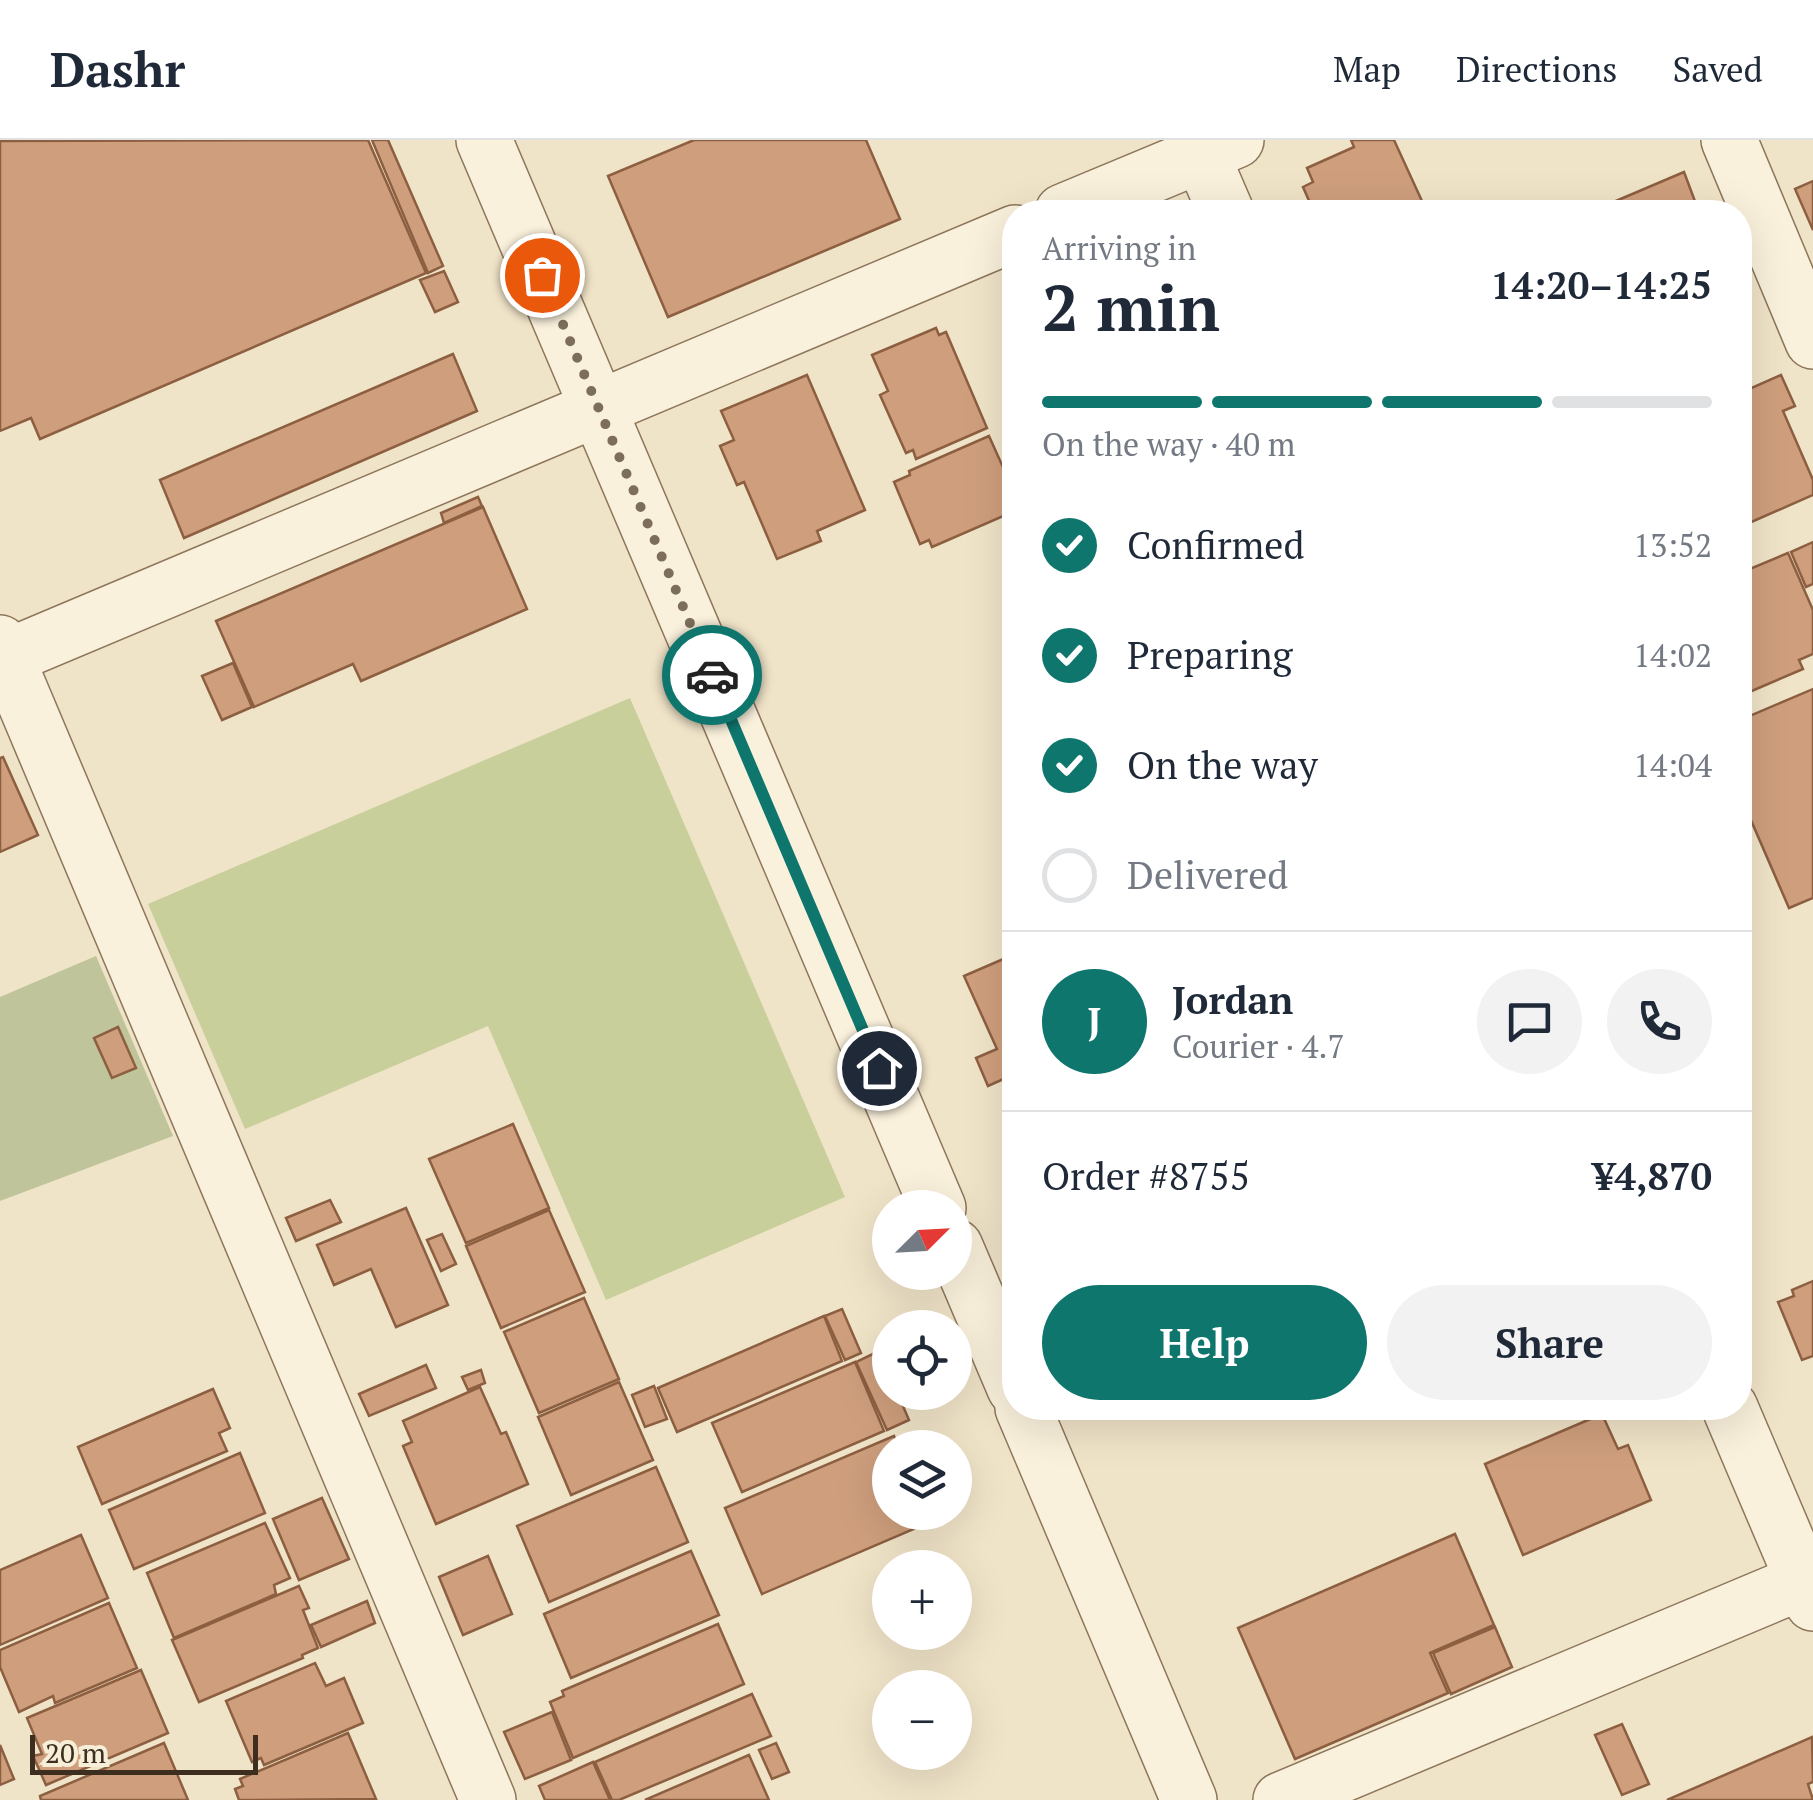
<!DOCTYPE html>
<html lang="en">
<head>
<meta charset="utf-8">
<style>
	:root { --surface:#fff; --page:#f2f2f3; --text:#1f2937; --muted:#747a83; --line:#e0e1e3; --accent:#0f766e }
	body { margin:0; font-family:"PT Serif",serif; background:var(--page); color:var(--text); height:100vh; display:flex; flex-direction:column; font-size:38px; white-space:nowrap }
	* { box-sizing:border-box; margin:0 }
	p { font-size:32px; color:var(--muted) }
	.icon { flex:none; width:55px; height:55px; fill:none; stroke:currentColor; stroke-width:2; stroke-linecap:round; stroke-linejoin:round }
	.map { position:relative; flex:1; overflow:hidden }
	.details { position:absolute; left:1002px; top:60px; width:750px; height:1220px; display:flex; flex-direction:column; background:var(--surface); border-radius:40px; box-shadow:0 10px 40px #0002 }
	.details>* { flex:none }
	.needle { width:65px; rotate:66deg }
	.fabs { position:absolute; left:872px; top:1050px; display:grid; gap:20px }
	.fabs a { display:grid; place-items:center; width:100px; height:100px; border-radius:50%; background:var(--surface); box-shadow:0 10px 40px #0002; font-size:50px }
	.scale { position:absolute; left:30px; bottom:25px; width:228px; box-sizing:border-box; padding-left:10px; border:5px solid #3d2e20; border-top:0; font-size:28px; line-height:35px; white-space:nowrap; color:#3d2e20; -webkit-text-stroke:8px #f7eed8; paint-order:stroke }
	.pin { position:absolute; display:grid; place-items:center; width:85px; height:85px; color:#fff; margin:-42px; border:5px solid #fff; border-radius:50%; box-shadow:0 2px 10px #0007 }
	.courier { position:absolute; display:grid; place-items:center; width:100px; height:100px; margin:-50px; border:8px solid #0f766e; border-radius:50%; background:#fff; color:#222; box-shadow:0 2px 12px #0007 }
	.overview em { font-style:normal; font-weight:700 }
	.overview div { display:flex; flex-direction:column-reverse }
	.overview { display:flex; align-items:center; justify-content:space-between; height:170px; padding:0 40px }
	h1 { font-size:65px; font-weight:700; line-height:75px }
	.bar { display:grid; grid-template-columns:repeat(4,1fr); gap:15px 10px; align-content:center; height:120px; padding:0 40px }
	.bar i { height:12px; border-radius:8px; background:var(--line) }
	.bar .on { background:var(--accent) }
	.bar p { grid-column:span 4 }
	.line { display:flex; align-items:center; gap:25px; padding:0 40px; border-top:2px solid var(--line) }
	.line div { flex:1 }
	.round { display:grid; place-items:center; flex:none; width:105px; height:105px; border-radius:52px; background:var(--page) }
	ol { padding:0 40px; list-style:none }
	li { display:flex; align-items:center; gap:30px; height:110px }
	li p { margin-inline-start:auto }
	li .icon { padding:10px; border-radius:50%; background:var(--accent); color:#fff; stroke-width:4 }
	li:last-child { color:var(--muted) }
	li i { width:55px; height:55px; border:5px solid var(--line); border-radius:50% }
	.primary-button { display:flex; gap:20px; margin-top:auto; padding:20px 40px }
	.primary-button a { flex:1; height:115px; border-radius:60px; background:var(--accent); color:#fff; font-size:40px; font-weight:700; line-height:115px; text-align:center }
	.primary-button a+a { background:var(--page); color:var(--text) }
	header { display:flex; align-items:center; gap:60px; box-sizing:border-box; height:140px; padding:0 50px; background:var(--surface); border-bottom:2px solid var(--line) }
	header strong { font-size:48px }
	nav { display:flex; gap:55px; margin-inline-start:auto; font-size:35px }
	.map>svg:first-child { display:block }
	.green { fill:#c9cf9b }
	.cemetery { fill:#bfc49a }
	.building { fill:#cf9f7d; stroke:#8d5f41; stroke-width:2.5 }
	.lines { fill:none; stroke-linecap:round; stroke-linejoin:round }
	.minor-casing { stroke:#8d765c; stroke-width:58 }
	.minor { stroke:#faf1dc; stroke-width:55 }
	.done { stroke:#7c6e5b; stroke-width:10; stroke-dasharray:0 18 }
	.route { stroke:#0f766e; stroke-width:12 }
</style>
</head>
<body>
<header>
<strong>Dashr</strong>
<nav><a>Map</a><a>Directions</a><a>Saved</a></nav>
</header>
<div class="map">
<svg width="1813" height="1660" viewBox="0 0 1813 1660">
	<rect width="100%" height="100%" fill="#f0e4c8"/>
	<!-- green -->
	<polygon class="green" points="630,558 845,1057 606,1160 488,886 245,989 148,764"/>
	<!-- cemetery -->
	<polygon class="cemetery" points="96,816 173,996 0,1061 0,857"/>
	<!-- building -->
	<g class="building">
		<polygon points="368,0 426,133 40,299 31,278 0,291 0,1"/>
		<polygon points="372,0 388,0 443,126 428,133"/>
		<polygon points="694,0 866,0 900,79 668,177 608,36"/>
		<polygon points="1351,0 1394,0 1427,72 1314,72 1303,47 1313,42 1307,28 1354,7"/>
		<polygon points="1684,32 1699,72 1590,72"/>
		<polygon points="1813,41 1813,90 1795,49"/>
		<polygon points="444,131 458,162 435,172 420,140"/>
		<polygon points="936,188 939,195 946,192 987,288 916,319 913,310 906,313 880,255 888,251 872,215"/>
		<polygon points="453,214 477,271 184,398 160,340"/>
		<polygon points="807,235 865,370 817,391 821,401 777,419 744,342 737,345 720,306 734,300 721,271"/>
		<polygon points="1781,235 1795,266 1783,271 1813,340 1813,355 1740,387 1740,253"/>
		<polygon points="989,296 1015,354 1015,371 932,407 929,400 920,404 894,342 910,335 909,331"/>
		<polygon points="478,357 482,366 444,383 441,373"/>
		<polygon points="483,367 527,469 361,541 353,524 254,567 216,481"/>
		<polygon points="1813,402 1813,444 1806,447 1791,412"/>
		<polygon points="1788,413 1813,470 1813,514 1799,520 1803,529 1740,556 1740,433"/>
		<polygon points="233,523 252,567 222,580 202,536"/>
		<polygon points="1813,549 1813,758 1789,768 1740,655 1740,580"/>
		<polygon points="3,617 38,695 0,712 0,618"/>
		<polygon points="1015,814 1015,953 1008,937 988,946 976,918 997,909 964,836"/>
		<polygon points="118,887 136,928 112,938 94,898"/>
		<polygon points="513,984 549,1068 466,1103 429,1019"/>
		<polygon points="330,1060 341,1082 296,1101 286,1078"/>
		<polygon points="406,1068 448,1165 396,1187 371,1129 334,1145 317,1105"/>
		<polygon points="549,1070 585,1152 501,1188 466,1106"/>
		<polygon points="442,1094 456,1124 441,1131 427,1100"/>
		<polygon points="1813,1141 1813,1216 1802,1220 1778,1162 1794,1156 1792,1150"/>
		<polygon points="584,1158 619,1239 539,1273 504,1192"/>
		<polygon points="842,1169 861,1213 845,1220 825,1176"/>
		<polygon points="824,1176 842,1221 677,1292 658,1248"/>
		<polygon points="879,1211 890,1236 890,1252 897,1252 909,1280 887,1290 856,1222"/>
		<polygon points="855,1222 884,1291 742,1352 712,1283"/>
		<polygon points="426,1225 436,1248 369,1276 359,1254"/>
		<polygon points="481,1230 485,1243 468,1250 462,1237"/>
		<polygon points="619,1242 653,1320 571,1355 538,1277"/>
		<polygon points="654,1246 667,1279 645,1287 632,1255"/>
		<polygon points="480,1247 501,1294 506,1292 528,1344 436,1384 403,1306 412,1302 403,1281"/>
		<polygon points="213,1249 230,1288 219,1293 227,1311 102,1364 78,1307"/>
		<polygon points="1602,1274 1618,1309 1628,1305 1651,1360 1523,1415 1485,1324"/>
		<polygon points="894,1296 899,1308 890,1308 890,1372 926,1372 930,1382 762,1454 725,1368"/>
		<polygon points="240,1313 265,1373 134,1429 109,1370"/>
		<polygon points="656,1327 688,1402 549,1462 517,1386"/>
		<polygon points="322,1358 349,1419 299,1440 273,1379"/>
		<polygon points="265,1383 290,1438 274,1445 276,1454 174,1498 147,1433"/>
		<polygon points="1455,1394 1494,1485 1430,1513 1448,1553 1295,1619 1238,1488"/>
		<polygon points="81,1395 108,1458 0,1505 0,1430"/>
		<polygon points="691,1411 719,1475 571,1538 544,1474"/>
		<polygon points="488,1416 512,1474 463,1495 439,1437"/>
		<polygon points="299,1446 309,1468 303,1470 318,1508 302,1515 303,1518 199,1562 172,1500"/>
		<polygon points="367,1461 375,1483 321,1507 311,1485"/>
		<polygon points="109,1463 137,1528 55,1563 53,1556 19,1572 0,1527 0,1510"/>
		<polygon points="718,1484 744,1544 573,1618 550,1562 564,1556 562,1551"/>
		<polygon points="1495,1487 1512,1527 1451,1554 1433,1513"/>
		<polygon points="315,1523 326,1546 344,1538 363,1583 264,1625 261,1618 252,1622 226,1561"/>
		<polygon points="141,1530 168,1593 46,1645 33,1616 42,1614 27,1578"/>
		<polygon points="752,1554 771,1596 619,1660 612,1660 595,1622"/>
		<polygon points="552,1572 571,1620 525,1639 504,1592"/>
		<polygon points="1622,1584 1649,1644 1622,1655 1595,1595"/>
		<polygon points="348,1593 376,1659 239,1660 235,1649 243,1646 240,1639"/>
		<polygon points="1812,1597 1813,1642 1808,1644 1813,1660 1667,1660"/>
		<polygon points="164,1603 188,1660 41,1660 40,1656"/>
		<polygon points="776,1603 789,1632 772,1639 759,1610"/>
		<polygon points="0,1605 14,1639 0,1645"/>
		<polygon points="749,1615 769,1660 645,1660"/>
		<polygon points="593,1622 610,1660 545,1660 539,1646"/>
	</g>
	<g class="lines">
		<defs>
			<g id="minor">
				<polyline points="484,0 938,1068"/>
				<polyline points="1195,0 1226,72"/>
				<polyline points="1729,0 1813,201"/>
				<polyline points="1063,72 1236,0"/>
				<polyline points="0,503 488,1660"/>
				<polyline points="0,520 1015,93"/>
				<polyline points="955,1107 1015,1248"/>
				<polyline points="1023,1268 1189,1660"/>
				<polyline points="1730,1268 1813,1463"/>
				<polyline points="1281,1660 1813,1437"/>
			</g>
		</defs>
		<!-- minor casing -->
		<use href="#minor" class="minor-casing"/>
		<!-- minor -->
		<use href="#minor" class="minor"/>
	</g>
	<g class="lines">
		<!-- done -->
		<polyline class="done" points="542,135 712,535"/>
		<!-- route -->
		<polyline class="route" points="712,535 879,928"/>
	</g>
</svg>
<div class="fabs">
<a><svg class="needle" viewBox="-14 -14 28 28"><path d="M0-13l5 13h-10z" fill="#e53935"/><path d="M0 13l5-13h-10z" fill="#747a83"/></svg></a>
<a><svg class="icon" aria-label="locate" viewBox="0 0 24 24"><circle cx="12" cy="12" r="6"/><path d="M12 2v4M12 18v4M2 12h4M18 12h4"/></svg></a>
<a><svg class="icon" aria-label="layers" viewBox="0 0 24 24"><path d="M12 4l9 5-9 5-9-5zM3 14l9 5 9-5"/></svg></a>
<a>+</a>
<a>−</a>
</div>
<div class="scale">20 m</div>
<div class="pin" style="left:542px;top:135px;background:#ea580c"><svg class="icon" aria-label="bag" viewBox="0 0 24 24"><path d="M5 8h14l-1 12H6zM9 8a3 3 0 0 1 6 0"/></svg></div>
<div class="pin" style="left:879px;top:928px;background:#1f2937"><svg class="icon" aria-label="home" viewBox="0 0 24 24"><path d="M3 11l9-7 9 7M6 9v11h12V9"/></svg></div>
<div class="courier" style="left:712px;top:535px"><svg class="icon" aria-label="car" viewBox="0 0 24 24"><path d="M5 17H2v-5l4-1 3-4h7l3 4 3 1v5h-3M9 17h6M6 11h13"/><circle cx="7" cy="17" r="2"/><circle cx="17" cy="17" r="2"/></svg></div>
<section class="details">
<div class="overview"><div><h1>2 min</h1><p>Arriving in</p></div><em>14:20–14:25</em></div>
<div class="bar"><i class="on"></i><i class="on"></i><i class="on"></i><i></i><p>On the way · 40 m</p></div>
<ol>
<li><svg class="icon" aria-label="check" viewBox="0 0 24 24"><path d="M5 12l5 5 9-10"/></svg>Confirmed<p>13:52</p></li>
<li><svg class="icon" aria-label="check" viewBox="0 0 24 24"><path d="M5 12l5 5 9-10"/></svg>Preparing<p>14:02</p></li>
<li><svg class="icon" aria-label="check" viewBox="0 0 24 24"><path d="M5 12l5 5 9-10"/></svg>On the way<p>14:04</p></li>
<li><i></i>Delivered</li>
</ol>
<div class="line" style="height:180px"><b class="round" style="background:var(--accent);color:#fff">J</b><div><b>Jordan</b><p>Courier · 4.7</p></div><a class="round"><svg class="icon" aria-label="chat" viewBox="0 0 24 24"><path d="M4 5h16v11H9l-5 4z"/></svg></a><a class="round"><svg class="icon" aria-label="phone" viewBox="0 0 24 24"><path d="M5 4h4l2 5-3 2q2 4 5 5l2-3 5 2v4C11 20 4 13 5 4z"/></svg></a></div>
<div class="line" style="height:130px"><div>Order #8755</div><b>¥4,870</b></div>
<div class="primary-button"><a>Help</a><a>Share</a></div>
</section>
</div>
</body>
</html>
